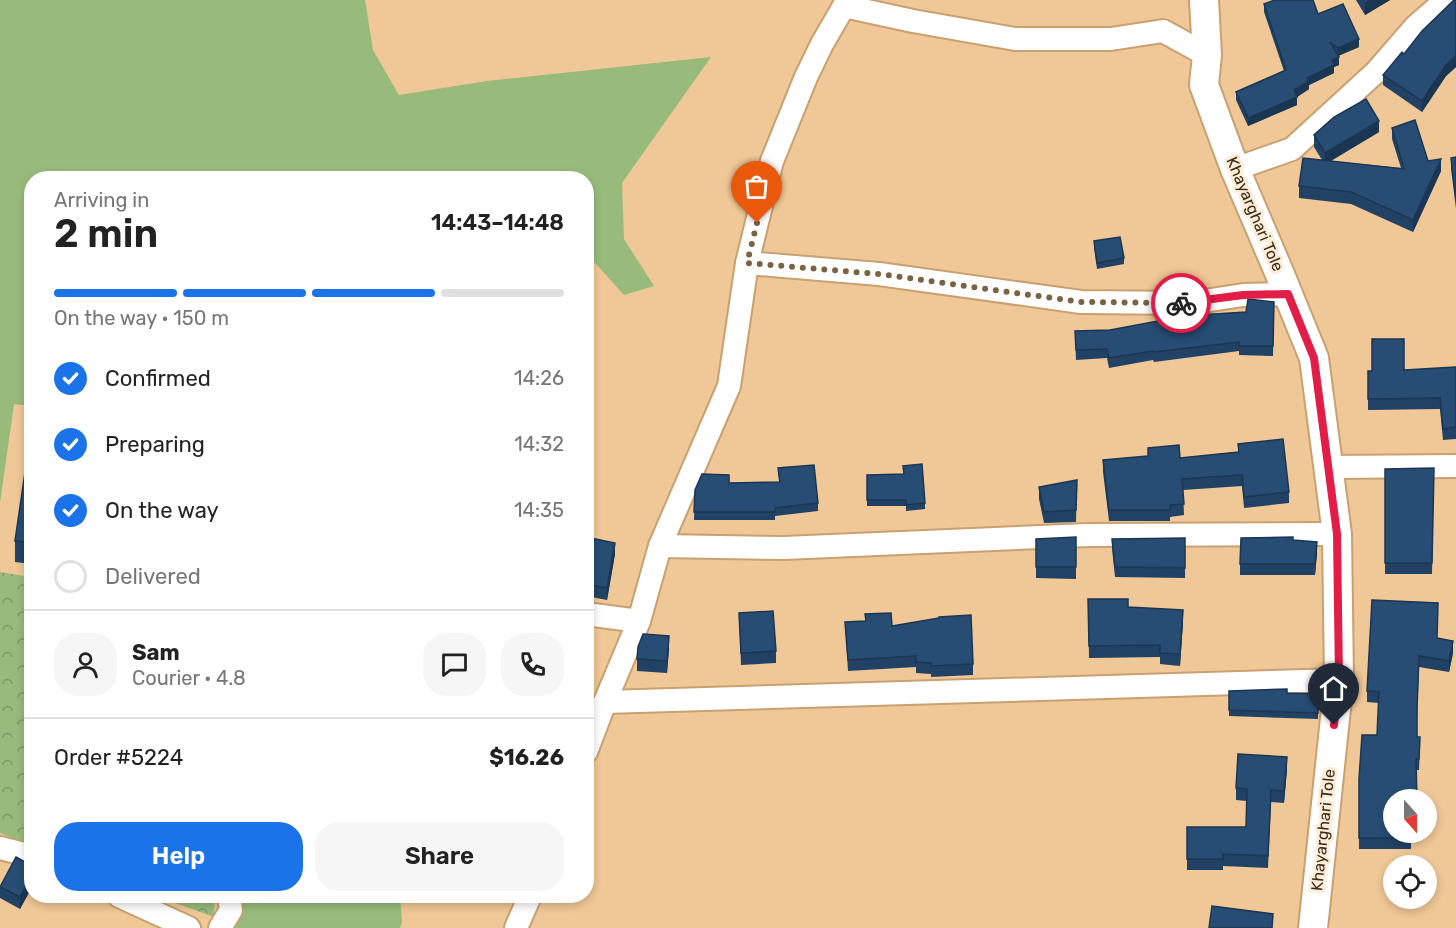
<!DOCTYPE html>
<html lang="en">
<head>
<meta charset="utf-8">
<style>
	:root { --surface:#fff; --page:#f6f6f6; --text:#222; --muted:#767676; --line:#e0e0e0; --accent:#1a73e8 }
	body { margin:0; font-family:Rubik,sans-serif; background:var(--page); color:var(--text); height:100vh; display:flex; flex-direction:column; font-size:22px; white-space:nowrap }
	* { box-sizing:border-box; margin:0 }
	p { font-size:20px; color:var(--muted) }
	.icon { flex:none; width:33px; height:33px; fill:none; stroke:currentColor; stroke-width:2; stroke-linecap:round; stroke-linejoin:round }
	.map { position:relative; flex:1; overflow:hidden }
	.sheet { position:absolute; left:24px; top:171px; width:570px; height:732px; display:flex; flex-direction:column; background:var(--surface); border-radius:24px; box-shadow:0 3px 9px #0003 }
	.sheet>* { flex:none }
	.needle { width:39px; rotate:159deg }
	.fabs { position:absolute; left:1383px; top:789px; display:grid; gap:12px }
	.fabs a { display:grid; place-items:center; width:54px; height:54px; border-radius:50%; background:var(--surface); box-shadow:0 3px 9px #0003; font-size:30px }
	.pin { position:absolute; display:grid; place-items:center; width:51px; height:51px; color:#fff; margin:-62px -26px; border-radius:50% 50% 50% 0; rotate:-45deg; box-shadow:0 0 6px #0007 }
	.pin .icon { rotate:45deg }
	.courier { position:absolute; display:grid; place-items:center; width:60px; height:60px; margin:-30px; border:4px solid #e11d48; border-radius:50%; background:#fff; color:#222; box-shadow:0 2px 8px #0007 }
	.summary em { font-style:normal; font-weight:600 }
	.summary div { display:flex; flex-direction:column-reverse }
	.summary { display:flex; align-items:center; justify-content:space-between; height:102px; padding:0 30px }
	h1 { font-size:39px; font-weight:600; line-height:45px }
	.bar { display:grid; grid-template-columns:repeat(4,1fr); gap:9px 6px; align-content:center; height:72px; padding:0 30px }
	.bar i { height:8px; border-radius:4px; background:var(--line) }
	.bar .selected { background:var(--accent) }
	.bar p { grid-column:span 4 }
	.line { display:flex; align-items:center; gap:15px; padding:0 30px; border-top:2px solid var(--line) }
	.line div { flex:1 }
	.round { display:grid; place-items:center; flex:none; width:63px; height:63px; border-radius:24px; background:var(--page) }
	ol { padding:0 30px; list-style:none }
	li { display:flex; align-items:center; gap:18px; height:66px }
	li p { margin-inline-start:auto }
	li .icon { padding:6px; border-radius:50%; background:var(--accent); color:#fff; stroke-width:4 }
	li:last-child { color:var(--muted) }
	li i { width:33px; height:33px; border:3px solid var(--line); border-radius:50% }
	.button { display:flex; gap:12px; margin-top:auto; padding:12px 30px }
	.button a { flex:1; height:69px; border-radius:24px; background:var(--accent); color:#fff; font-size:24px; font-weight:600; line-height:69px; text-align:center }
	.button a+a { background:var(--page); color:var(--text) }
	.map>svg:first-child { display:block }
	.grass { fill:#98bb7c }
	.park { fill:url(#park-crowns) }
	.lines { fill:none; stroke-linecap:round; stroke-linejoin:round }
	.minor-casing { stroke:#c9a170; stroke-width:26 }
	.tertiary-casing { stroke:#c9a170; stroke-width:32 }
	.minor { stroke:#fff; stroke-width:22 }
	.tertiary { stroke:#fff; stroke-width:28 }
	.wall { fill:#224265 }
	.shaded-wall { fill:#1b3652 }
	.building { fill:#274d75; stroke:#1b3652; stroke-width:1.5 }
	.done { stroke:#7a6243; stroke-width:6; stroke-dasharray:0 10.8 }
	.route { stroke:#e11d48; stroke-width:8 }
	.labels { text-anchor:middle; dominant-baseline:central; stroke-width:6; stroke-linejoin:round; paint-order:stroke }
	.street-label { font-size:16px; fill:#3a2b16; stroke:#feedd9 }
</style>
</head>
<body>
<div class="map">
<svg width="1456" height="928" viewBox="0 0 1456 928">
	<defs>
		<pattern id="park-crowns" width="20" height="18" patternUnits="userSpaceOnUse" patternTransform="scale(1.5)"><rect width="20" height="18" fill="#98bb7c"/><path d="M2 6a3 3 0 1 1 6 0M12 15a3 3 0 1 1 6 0" fill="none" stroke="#7d9865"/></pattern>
	</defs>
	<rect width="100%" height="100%" fill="#f0c796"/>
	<!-- grass -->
	<g class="grass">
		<polygon points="0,0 365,0 373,50 399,95 487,81 711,57 622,183 624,239 654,286 624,295 587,254 586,178 32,178 31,406 14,404 0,503"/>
		<polygon points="238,896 400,896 402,922 400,928 230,928"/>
	</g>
	<!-- park -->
	<g class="park">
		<polygon points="0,572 31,577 31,846 0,833"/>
		<polygon points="156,896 215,896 214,917"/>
	</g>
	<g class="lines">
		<defs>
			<g id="minor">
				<polyline points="1235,169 1292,149 1377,71 1416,26 1446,0"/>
				<polyline points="747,263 879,274 1081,302 1191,303 1243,295 1288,294"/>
				<polyline points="1328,467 1456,466"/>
				<polyline points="660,546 784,548 1088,535 1337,534"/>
				<polyline points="586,614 639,621"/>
				<polyline points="605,702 1339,680"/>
				<polyline points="586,752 605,702 639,621 660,546 729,386 747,263 772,161 806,77 822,44 844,6 913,21 1015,39 1111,39 1163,31 1207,55"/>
				<polyline points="0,848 32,856"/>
				<polyline points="119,896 189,928"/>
				<polyline points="220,928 231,910 229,896"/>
				<polyline points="516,928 530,896"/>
			</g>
			<polyline id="tertiary" points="1204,0 1207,55 1204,85 1235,169 1279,272 1314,358 1337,534 1339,680 1313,928"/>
		</defs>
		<!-- minor casing -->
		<use href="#minor" class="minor-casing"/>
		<!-- tertiary casing -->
		<use href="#tertiary" class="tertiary-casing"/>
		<!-- minor -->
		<use href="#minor" class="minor"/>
		<!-- tertiary -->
		<use href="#tertiary" class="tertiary"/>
	</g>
	<!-- wall -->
	<g class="wall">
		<polygon points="1356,0 1390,0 1365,15"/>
		<polygon points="1456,0 1456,67 1446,76 1422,112 1383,85 1383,75 1404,54"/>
		<polygon points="1264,4 1318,14 1359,47 1338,56 1339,65 1334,67 1334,73 1309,85 1309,89 1297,97 1297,105 1248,126 1236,100 1236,92 1284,71 1264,12"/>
		<polygon points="1392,128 1428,161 1441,171 1413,232 1351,204 1299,198 1299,186 1322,160 1314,147 1314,135 1379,132 1331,161 1401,168 1392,139"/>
		<polygon points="1456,157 1456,209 1451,169 1451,158"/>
		<polygon points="1094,241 1124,258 1124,264 1097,269 1094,247"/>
		<polygon points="1274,302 1273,356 1239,355 1239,351 1154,362 1153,360 1109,368 1107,358 1076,360 1075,331 1110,330 1199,315 1246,312"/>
		<polygon points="1456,367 1456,439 1443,440 1440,409 1368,410 1368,371 1404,370"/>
		<polygon points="32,424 32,564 15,562 15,541"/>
		<polygon points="1238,444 1289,492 1289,503 1244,508 1242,486 1183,490 1184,515 1170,517 1170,521 1109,521 1103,472 1103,460 1148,456 1148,448 1180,458 1238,452"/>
		<polygon points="778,468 818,503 818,511 775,516 775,520 694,520 695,490 729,483 779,482"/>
		<polygon points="1434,468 1432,574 1385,574 1385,469"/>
		<polygon points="867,475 925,503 925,509 906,511 906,506 867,506"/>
		<polygon points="1077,480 1076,522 1044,523 1039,499 1039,487"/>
		<polygon points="586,537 615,554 607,600 586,596"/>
		<polygon points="1076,537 1076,579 1036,578 1036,539"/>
		<polygon points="1185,538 1185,578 1115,577 1112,548 1112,539"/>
		<polygon points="1293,540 1317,553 1315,575 1240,575 1240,564"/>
		<polygon points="1088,599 1183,621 1180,666 1160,664 1160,657 1089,658"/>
		<polygon points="739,613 776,651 776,663 741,665"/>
		<polygon points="845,622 892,626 973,664 973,675 931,677 931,674 916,673 916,667 848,671"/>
		<polygon points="1438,639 1453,653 1449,672 1419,667 1417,720 1417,737 1420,748 1419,770 1416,770 1394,800 1411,832 1411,849 1359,849 1359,779 1377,735 1379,703 1367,702 1367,691"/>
		<polygon points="669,648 667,673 637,671 637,659"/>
		<polygon points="1229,691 1318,694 1318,719 1229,716"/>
		<polygon points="1287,769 1284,803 1271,802 1268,868 1223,866 1223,870 1187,870 1187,827 1246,827 1247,801 1236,800 1236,788"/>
		<polygon points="32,866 32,887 20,909 0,898 0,886"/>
	</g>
	<!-- shaded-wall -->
	<g class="shaded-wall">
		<polygon points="1370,0 1390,0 1365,15 1365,3"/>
		<polygon points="1359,39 1359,47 1338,56 1338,48"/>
		<polygon points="1456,56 1456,67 1446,76 1422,112 1422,101 1446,65"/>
		<polygon points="1339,57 1339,65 1334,67 1334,73 1309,85 1309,89 1297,97 1297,105 1248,126 1248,118 1294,90 1307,78 1332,60"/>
		<polygon points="1379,121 1379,132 1325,164 1325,153"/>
		<polygon points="1441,159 1441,171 1413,232 1413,220"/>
		<polygon points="1317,542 1317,553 1315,575 1315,564"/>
		<polygon points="615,543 615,554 607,600 607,588"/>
		<polygon points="1183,610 1183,621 1180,666 1180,654"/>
		<polygon points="669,636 669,648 667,673 667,661"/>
		<polygon points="1453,641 1453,653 1449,672 1449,661"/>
		<polygon points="1287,757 1287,769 1284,803 1284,791"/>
		<polygon points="32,875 32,887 20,909 20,897"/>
	</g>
	<!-- building -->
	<g class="building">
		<polygon points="1275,0 1313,0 1318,14 1343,4 1359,39 1338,48 1330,42 1339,57 1332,60 1334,65 1307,78 1309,81 1294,90 1297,97 1248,118 1236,92 1286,70 1264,4"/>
		<polygon points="1454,0 1456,0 1456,56 1446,65 1422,101 1383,75 1402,52 1404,54 1422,31"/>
		<polygon points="1366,99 1379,121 1325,153 1314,135 1334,117"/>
		<polygon points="1415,120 1428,161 1441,159 1413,220 1351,192 1299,186 1303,158 1404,169 1392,128"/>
		<polygon points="1456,157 1456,198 1451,158"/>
		<polygon points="1120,237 1124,258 1097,263 1094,241"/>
		<polygon points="1248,299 1274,302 1273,346 1239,346 1239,342 1154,352 1153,351 1109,358 1107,349 1076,350 1075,331 1110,330 1169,319 1168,317 1198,311 1199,315 1246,312"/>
		<polygon points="1372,339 1404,339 1404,370 1456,367 1456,427 1443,429 1440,398 1368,399 1368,371 1372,371"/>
		<polygon points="32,424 32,543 15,541"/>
		<polygon points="1283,439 1289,492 1244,497 1242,475 1182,479 1184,504 1170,505 1170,510 1109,510 1103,460 1148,456 1148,448 1179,445 1180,458 1239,452 1238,444"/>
		<polygon points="922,464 925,503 906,505 906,500 867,500 867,475 904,474 903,466"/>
		<polygon points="814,465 818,503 775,508 775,512 694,512 695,490 702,474 729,475 729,483 780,482 778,468"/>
		<polygon points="1434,468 1432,563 1385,563 1385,469"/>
		<polygon points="1077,480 1076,510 1044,512 1039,487"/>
		<polygon points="586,537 615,543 607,588 586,584"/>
		<polygon points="1076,537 1076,567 1036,567 1036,539"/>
		<polygon points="1293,537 1293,540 1317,542 1315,564 1240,564 1241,538"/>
		<polygon points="1185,538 1185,568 1115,567 1112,539"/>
		<polygon points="1088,599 1128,599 1128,607 1183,610 1180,654 1160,653 1160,645 1089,646"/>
		<polygon points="1372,600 1438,603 1437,638 1453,641 1449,661 1419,656 1417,708 1417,737 1420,737 1419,759 1416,759 1417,800 1394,800 1394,832 1411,832 1411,838 1359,838 1359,779 1362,735 1377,735 1379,692 1367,691"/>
		<polygon points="773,611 776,651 741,653 739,613"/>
		<polygon points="891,613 892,626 939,618 939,617 971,615 973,664 931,666 931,663 916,662 916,656 848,660 845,622 866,621 865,614"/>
		<polygon points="643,634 669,636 667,661 637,659 638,647"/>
		<polygon points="1287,689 1287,693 1318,694 1318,713 1229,710 1229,691"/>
		<polygon points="1238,754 1287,757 1284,791 1271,790 1268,856 1223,854 1223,859 1187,859 1187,827 1246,827 1247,789 1236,788"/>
		<polygon points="16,857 32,866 32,875 20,897 0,887"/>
		<polygon points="1212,906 1273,914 1272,928 1209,928"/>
	</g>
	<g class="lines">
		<!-- done -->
		<polyline class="done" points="757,223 747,263 879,274 1081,302 1181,303"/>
		<!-- route -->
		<polyline class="route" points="1181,303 1243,295 1288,294 1314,358 1337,534 1339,680 1334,725"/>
	</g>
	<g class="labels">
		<!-- street labels -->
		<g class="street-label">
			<text transform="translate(1255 214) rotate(67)">Khayarghari Tole</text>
			<text transform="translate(1323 830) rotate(-84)">Khayarghari Tole</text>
		</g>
	</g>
</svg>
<div class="fabs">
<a><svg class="needle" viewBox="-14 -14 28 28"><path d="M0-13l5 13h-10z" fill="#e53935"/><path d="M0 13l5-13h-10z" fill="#767676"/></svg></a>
<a><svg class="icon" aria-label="locate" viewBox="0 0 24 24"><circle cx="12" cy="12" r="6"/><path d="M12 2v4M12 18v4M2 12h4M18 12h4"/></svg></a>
</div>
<div class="pin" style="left:757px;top:223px;background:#ea580c"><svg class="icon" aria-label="bag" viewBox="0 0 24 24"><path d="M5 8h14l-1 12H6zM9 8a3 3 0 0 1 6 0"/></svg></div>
<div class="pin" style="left:1334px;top:725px;background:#1f2937"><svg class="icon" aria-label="home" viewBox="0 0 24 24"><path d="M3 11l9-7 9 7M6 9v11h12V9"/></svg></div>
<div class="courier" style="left:1181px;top:303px"><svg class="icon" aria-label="bike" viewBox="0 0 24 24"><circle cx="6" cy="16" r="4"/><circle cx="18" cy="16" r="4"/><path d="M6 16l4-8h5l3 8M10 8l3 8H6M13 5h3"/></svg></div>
<section class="sheet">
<div class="summary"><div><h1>2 min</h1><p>Arriving in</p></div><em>14:43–14:48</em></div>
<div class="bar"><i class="selected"></i><i class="selected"></i><i class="selected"></i><i></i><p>On the way · 150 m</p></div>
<ol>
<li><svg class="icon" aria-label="check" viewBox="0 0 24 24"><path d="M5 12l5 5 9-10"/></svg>Confirmed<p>14:26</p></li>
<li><svg class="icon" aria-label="check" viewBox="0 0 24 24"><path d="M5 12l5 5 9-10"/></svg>Preparing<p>14:32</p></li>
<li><svg class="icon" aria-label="check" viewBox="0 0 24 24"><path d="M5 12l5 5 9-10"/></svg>On the way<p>14:35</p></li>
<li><i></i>Delivered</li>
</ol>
<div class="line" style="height:108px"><a class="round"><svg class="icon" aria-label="person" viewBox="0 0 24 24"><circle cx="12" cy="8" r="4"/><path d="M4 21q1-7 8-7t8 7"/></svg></a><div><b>Sam</b><p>Courier · 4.8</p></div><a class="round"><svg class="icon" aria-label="chat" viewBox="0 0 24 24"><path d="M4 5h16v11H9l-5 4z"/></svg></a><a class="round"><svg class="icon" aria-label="phone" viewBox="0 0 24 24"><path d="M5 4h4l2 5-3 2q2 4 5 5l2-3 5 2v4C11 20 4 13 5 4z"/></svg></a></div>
<div class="line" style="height:78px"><div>Order #5224</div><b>$16.26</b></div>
<div class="button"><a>Help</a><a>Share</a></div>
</section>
</div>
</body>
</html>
